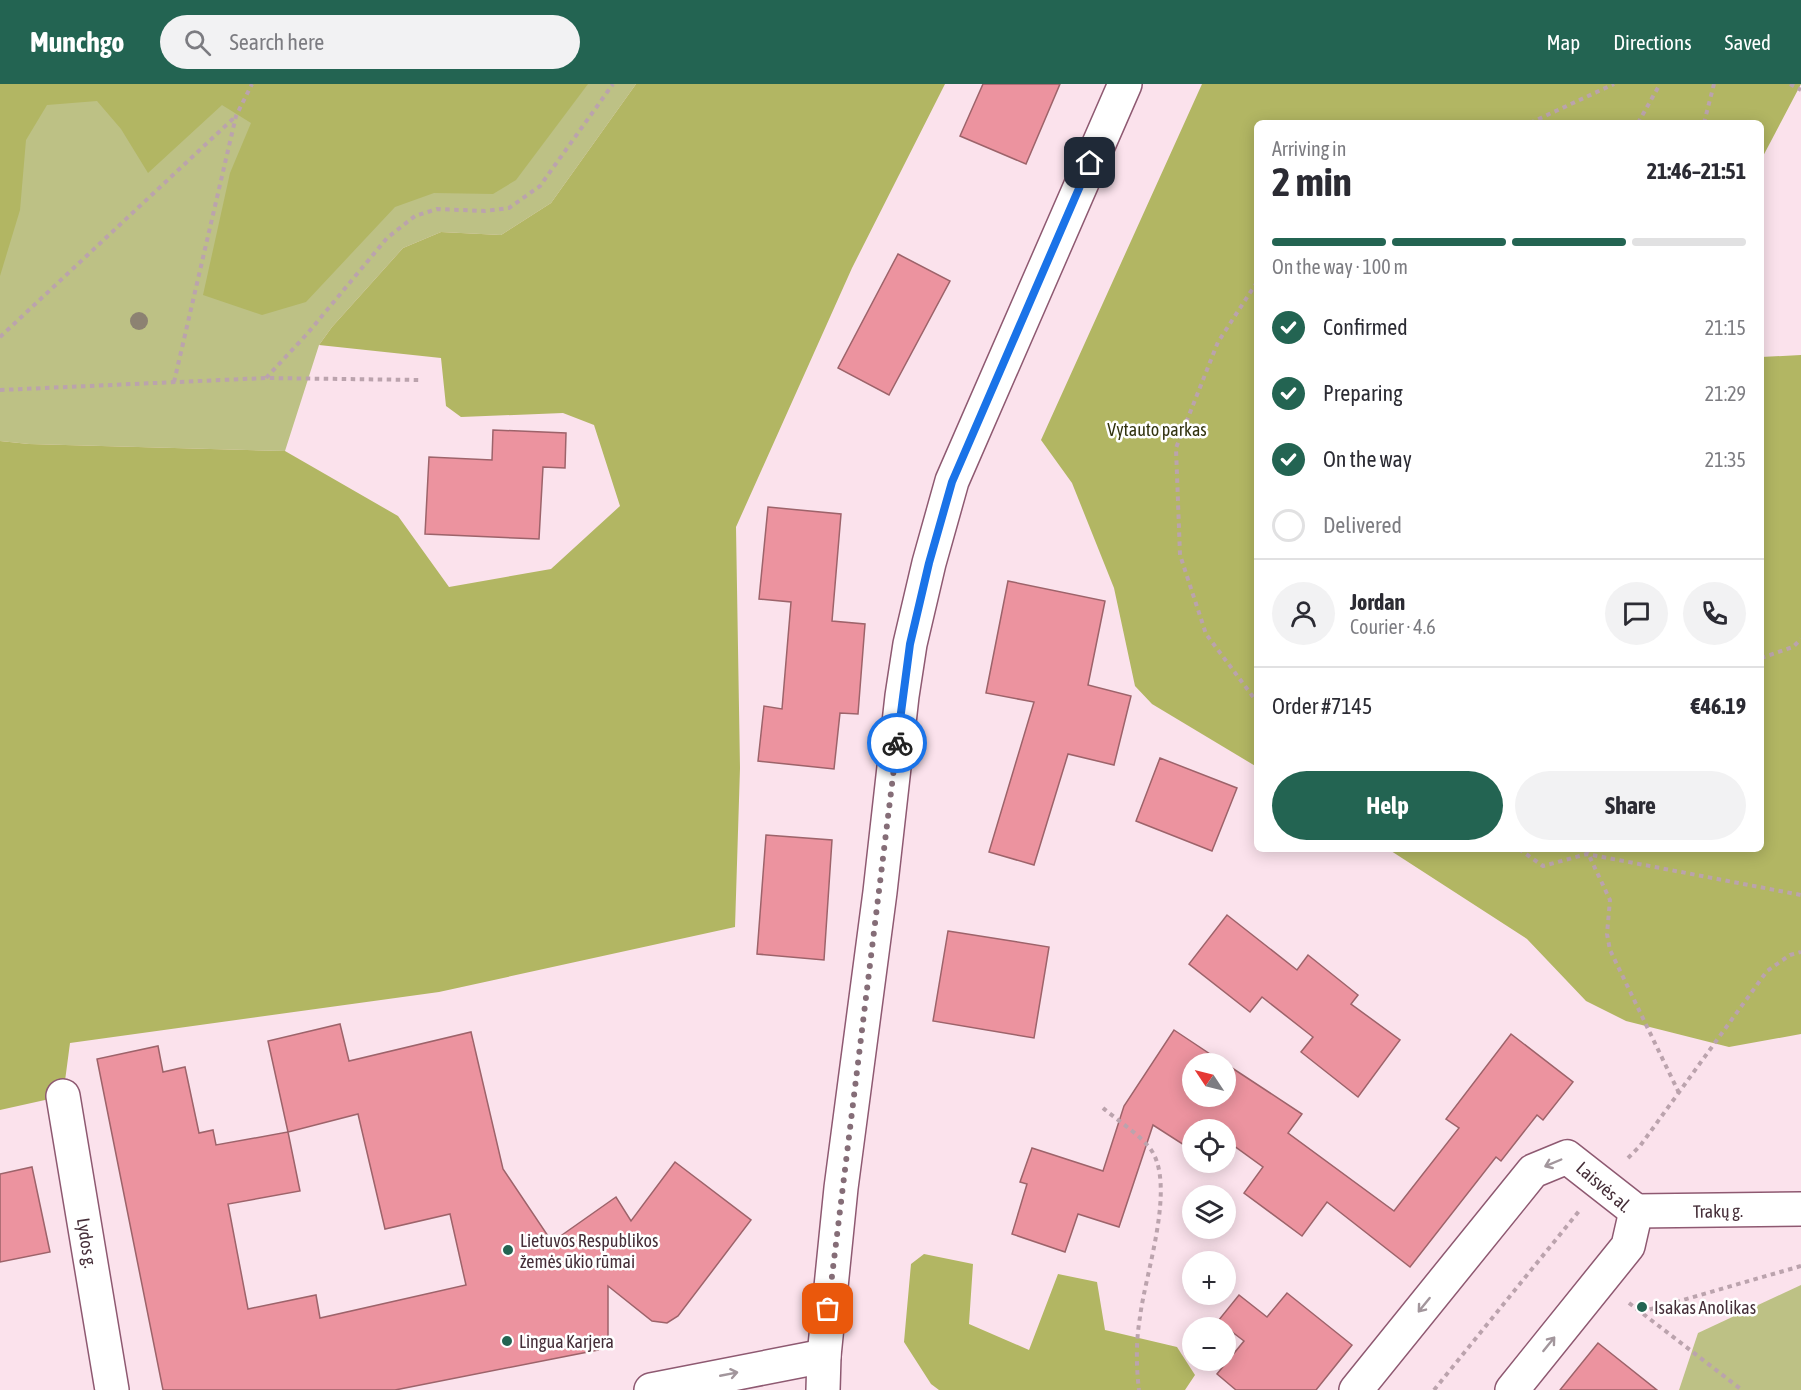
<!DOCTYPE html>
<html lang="en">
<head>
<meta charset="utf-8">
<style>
	:root { --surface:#fff; --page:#f2f2f3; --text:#2b2b33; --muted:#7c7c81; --line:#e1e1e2; --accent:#236452 }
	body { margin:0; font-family:"Asap Condensed",sans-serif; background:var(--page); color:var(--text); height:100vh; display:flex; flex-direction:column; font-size:22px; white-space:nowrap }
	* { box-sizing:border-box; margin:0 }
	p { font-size:20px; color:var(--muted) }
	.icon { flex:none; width:33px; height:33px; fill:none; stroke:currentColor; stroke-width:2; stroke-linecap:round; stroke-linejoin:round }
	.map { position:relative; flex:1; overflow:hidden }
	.details { position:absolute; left:1254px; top:36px; width:510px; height:732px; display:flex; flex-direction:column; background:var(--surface); border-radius:9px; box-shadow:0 3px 15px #0003 }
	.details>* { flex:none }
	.needle { width:39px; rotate:305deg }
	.buttons { position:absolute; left:1182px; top:969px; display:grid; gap:12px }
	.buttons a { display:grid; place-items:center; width:54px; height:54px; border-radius:50%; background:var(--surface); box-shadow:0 3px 15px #0003; font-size:30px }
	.pin { position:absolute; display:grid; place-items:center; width:51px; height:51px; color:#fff; margin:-26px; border-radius:12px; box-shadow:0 3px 9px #0006 }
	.courier { position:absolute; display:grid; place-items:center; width:60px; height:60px; margin:-30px; border:4px solid #1a73e8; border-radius:50%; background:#fff; color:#222; box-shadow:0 2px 8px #0007 }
	.summary em { font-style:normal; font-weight:700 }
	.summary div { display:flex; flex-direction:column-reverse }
	.summary { display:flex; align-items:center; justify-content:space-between; height:102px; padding:0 18px }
	h1 { font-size:39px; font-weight:700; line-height:45px }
	.bar { display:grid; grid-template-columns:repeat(4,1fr); gap:9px 6px; align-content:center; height:72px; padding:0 18px }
	.bar i { height:8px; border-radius:4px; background:var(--line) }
	.bar .active { background:var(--accent) }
	.bar p { grid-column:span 4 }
	.line { display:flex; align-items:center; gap:15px; padding:0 18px; border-top:2px solid var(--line) }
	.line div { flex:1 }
	.round { display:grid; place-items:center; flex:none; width:63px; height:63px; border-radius:32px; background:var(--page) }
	ol { padding:0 18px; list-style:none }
	li { display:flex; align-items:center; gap:18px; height:66px }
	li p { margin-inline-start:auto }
	li .icon { padding:6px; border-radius:50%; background:var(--accent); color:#fff; stroke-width:4 }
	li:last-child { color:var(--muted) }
	li i { width:33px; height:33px; border:3px solid var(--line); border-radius:50% }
	.primary-button { display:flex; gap:12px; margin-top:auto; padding:12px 18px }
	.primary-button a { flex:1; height:69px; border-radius:36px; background:var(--accent); color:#fff; font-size:24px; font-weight:700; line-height:69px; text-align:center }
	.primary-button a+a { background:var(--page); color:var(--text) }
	header { display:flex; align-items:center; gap:36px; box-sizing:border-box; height:84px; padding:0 30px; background:var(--accent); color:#fff }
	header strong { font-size:28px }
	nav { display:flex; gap:33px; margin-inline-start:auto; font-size:21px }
	.search { width:420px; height:54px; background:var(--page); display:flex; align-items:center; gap:15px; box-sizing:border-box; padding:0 21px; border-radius:33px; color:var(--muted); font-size:22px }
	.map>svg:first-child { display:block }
	.green { fill:#bdc185 }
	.forest { fill:#b2b663 }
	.building { fill:#ec939f; stroke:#9d636a; stroke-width:1.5; fill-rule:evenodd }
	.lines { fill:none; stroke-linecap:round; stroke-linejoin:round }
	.minor-casing { stroke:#8e5971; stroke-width:36 }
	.tertiary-casing { stroke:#8e5971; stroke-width:36 }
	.primary-casing { stroke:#8e5971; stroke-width:36 }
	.path { stroke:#bba3ad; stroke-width:4; stroke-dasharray:4.5 4.5; stroke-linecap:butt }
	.minor { stroke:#fff; stroke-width:33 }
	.tertiary { stroke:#fff; stroke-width:33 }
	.primary { stroke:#fff; stroke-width:33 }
	.tree { fill:#8c8272 }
	.oneway { stroke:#a2969c }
	.done { stroke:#856d77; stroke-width:6; stroke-dasharray:0 10.8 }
	.route { stroke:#1a73e8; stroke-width:8 }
	.poi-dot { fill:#236452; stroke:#fff; stroke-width:2 }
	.labels { text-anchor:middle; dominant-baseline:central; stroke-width:5; stroke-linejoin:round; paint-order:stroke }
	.park-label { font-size:18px; fill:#32330f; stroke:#fff }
	.street-label { font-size:18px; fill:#452e38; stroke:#fff }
	.poi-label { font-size:18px; fill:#452e38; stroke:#fff; text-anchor:start }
</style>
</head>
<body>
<header>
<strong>Munchgo</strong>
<div class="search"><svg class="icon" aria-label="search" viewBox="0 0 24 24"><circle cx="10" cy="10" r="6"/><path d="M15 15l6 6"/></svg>Search here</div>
<nav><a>Map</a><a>Directions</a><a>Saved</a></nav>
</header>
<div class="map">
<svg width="1801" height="1306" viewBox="0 0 1801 1306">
	<rect width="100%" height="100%" fill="#fbe2ec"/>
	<!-- green -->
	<g class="green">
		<polygon points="0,0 636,0 551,119 501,151 441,148 403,164 332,243 319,261 285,367 29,360 0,357"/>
		<polygon points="1801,1201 1801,1306 1679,1306 1698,1249"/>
	</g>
	<!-- forest -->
	<g class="forest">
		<polygon points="0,0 588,0 516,96 493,110 434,109 395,123 306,218 262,231 203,211 230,89 251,39 222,21 148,89 121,45 97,17 47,21 26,56 20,126 0,192"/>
		<polygon points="636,0 945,0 852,184 736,443 740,684 735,843 439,908 70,959 63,1012 0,1026 0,357 29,360 285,367 398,432 449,503 551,485 620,422 594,341 563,329 461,333 446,322 441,274 319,261 332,243 403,164 441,148 501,151 551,119"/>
		<polygon points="1202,0 1801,0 1761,76 1761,39 1257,39 1257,683 1152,620 1135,602 1114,504 1072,399 1041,356"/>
		<polygon points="1801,271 1801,950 1729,963 1626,937 1586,917 1527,855 1388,765 1761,765 1761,273"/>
		<polygon points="924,1170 973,1180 969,1240 1029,1266 1058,1190 1097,1198 1105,1246 1177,1263 1195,1291 1185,1306 939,1306 931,1300 904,1258 911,1180"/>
	</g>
	<!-- building -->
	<g class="building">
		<polygon points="983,0 1060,0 1026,80 960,52"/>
		<polygon points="898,170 950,197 889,311 838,284"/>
		<polygon points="493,346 566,349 565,384 543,383 539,455 425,450 429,373 492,376"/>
		<polygon points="768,423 841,430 832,537 865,540 858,630 840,629 834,685 758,677 764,622 782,625 791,518 759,515"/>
		<polygon points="1008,497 1105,517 1088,601 1131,612 1114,681 1068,670 1034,781 989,768 1034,618 986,609"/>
		<polygon points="1160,674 1237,704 1212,767 1136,737"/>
		<polygon points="766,751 832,756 824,876 757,870"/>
		<polygon points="1227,831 1297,886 1308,871 1358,911 1351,920 1400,956 1358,1013 1301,968 1313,953 1262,913 1250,928 1189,880"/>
		<polygon points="948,847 1049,863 1034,954 933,937"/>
		<path d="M340 940 349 977 471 948 503 1085 552 1158 616 1113 631 1137 675 1078 751 1136 678 1232 667 1239 652 1237 608 1202V1257L598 1266 395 1306H163L97 975 158 962 163 988 185 983 199 1049 213 1046 216 1061 288 1048 268 957ZM358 1030 385 1145 450 1130 466 1201 320 1234 316 1211 248 1225 228 1120 300 1107 288 1048Z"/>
		<polygon points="1174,946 1225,980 1192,980 1192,1012 1226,1012 1226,980 1302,1030 1288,1049 1394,1127 1459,1044 1446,1035 1511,950 1573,998 1543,1036 1537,1031 1501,1077 1496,1073 1410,1183 1327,1118 1302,1152 1244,1109 1263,1083 1226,1056 1226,1046 1212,1046 1200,1037 1184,1061 1153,1041 1119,1143 1078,1130 1065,1168 1012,1150 1027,1100 1020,1098 1032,1064 1103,1087 1124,1022"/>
		<polygon points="32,1083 50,1168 0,1178 0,1090"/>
		<polygon points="1287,1209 1352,1261 1316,1306 1236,1306 1217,1290 1244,1257 1218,1237 1239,1211 1267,1233"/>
		<polygon points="1598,1259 1657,1306 1560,1306"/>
	</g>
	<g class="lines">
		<defs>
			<g id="minor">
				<polyline points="63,1012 112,1306"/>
				<polyline points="1636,1127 1801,1125"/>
				<polyline points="1356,1306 1533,1087 1567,1073 1636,1127"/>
				<polyline points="1512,1306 1628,1162 1636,1127"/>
			</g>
			<polyline id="tertiary" points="651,1306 824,1272"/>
			<polyline id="primary" points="823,1306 824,1272 841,1104 880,808 902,612 910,560 929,479 952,397 1125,0"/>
		</defs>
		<!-- minor casing -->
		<use href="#minor" class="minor-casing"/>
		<!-- tertiary casing -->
		<use href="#tertiary" class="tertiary-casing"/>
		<!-- primary casing -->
		<use href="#primary" class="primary-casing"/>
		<!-- path -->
		<g class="path">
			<polyline points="1790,0 1801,6"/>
			<polyline points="1530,39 1614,0"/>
			<polyline points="1638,39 1660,0"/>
			<polyline points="1704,39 1714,0"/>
			<polyline points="1257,198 1218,258 1176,364 1180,471 1206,550 1257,618"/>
			<polyline points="0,253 236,32"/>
			<polyline points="266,294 307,250 387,154 415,132 437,125 485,127 509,124 540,102 613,0"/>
			<polyline points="174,298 236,32 252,0"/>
			<polyline points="0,306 266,294 421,296"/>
			<polyline points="1761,574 1793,563 1801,555"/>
			<polyline points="1519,765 1543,782 1587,770 1801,811"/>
			<polyline points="1586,765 1610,816 1607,850 1610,866 1679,1009"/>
			<path d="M1103 1024C1117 1036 1136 1048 1149 1063 1178 1098 1145 1190 1140 1233 1136 1257 1136 1281 1139 1306"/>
			<polyline points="1628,1074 1640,1062 1767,887 1790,871 1801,868"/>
			<polyline points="1629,1219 1742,1306"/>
			<polyline points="1641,1228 1801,1182"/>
			<polyline points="1434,1306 1579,1127"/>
		</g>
		<!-- minor -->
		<use href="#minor" class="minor"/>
		<!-- tertiary -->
		<use href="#tertiary" class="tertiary"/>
		<!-- primary -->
		<use href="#primary" class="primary"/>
	</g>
	<!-- trees -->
	<circle class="tree" cx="139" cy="237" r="9"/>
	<!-- one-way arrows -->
	<defs><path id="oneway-shaft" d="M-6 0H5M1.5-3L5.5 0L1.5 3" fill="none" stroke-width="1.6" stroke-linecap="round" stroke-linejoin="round" transform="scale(1.5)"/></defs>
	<g class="oneway">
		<use href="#oneway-shaft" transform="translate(1553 1079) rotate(157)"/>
		<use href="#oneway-shaft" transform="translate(1424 1221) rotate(129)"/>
		<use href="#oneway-shaft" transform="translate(1549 1260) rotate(-51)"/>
		<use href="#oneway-shaft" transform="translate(729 1290) rotate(-11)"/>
	</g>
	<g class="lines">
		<!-- done -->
		<polyline class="done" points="828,1225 897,659"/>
		<!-- route -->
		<polyline class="route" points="897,659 910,560 929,479 952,398 1090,79"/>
	</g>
	<!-- markers -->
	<g class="poi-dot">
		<circle cx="508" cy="1166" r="6"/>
		<circle cx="1642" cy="1223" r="6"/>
		<circle cx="507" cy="1257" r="6"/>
	</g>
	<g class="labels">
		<!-- park labels -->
		<g class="park-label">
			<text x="1157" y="345">Vytauto parkas</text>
		</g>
		<!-- street labels -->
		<g class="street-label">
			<text transform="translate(1604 1103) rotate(41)">Laisvės al.</text>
			<text transform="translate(1718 1127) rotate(-1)">Trakų g.</text>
			<text transform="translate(87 1159) rotate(81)">Lydos g.</text>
		</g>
		<!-- poi labels -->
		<g class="poi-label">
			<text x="520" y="1156">Lietuvos Respublikos<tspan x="520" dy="21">žemės ūkio rūmai</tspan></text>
			<text x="1654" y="1223">Isakas Anolikas</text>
			<text x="519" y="1257">Lingua Karjera</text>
		</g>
	</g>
</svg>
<div class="buttons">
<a><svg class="needle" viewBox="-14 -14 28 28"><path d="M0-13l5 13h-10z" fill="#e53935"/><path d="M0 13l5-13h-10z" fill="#7c7c81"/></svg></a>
<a><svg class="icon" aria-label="locate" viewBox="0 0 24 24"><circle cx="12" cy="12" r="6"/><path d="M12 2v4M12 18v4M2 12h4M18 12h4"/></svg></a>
<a><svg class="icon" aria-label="layers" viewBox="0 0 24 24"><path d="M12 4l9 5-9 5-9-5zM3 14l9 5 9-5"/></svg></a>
<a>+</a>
<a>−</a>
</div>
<div class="pin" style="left:828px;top:1225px;background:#ea580c"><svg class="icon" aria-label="bag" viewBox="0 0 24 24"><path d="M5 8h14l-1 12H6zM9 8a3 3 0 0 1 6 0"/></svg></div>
<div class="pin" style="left:1090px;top:79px;background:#1f2937"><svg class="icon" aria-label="home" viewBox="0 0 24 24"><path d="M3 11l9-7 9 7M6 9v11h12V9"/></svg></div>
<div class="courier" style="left:897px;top:659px"><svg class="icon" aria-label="bike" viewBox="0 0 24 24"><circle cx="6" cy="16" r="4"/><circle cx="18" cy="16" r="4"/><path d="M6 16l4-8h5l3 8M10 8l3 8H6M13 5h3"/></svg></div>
<section class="details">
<div class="summary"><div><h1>2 min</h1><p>Arriving in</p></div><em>21:46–21:51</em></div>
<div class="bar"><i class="active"></i><i class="active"></i><i class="active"></i><i></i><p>On the way · 100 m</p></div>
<ol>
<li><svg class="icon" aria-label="check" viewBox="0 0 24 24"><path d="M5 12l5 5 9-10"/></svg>Confirmed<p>21:15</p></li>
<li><svg class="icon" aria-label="check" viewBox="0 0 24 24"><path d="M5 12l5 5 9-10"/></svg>Preparing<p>21:29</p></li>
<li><svg class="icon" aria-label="check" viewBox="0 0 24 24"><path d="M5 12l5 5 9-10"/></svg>On the way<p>21:35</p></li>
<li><i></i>Delivered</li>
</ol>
<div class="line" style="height:108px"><a class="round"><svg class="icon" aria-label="person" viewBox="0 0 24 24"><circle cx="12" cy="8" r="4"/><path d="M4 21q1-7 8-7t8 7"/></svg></a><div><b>Jordan</b><p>Courier · 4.6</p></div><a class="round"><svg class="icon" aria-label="chat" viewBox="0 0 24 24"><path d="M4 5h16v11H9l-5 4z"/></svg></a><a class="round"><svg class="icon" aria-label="phone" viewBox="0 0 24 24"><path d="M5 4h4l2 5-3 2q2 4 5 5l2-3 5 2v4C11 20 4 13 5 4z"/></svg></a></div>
<div class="line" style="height:78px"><div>Order #7145</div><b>€46.19</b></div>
<div class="primary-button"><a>Help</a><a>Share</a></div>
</section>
</div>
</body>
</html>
